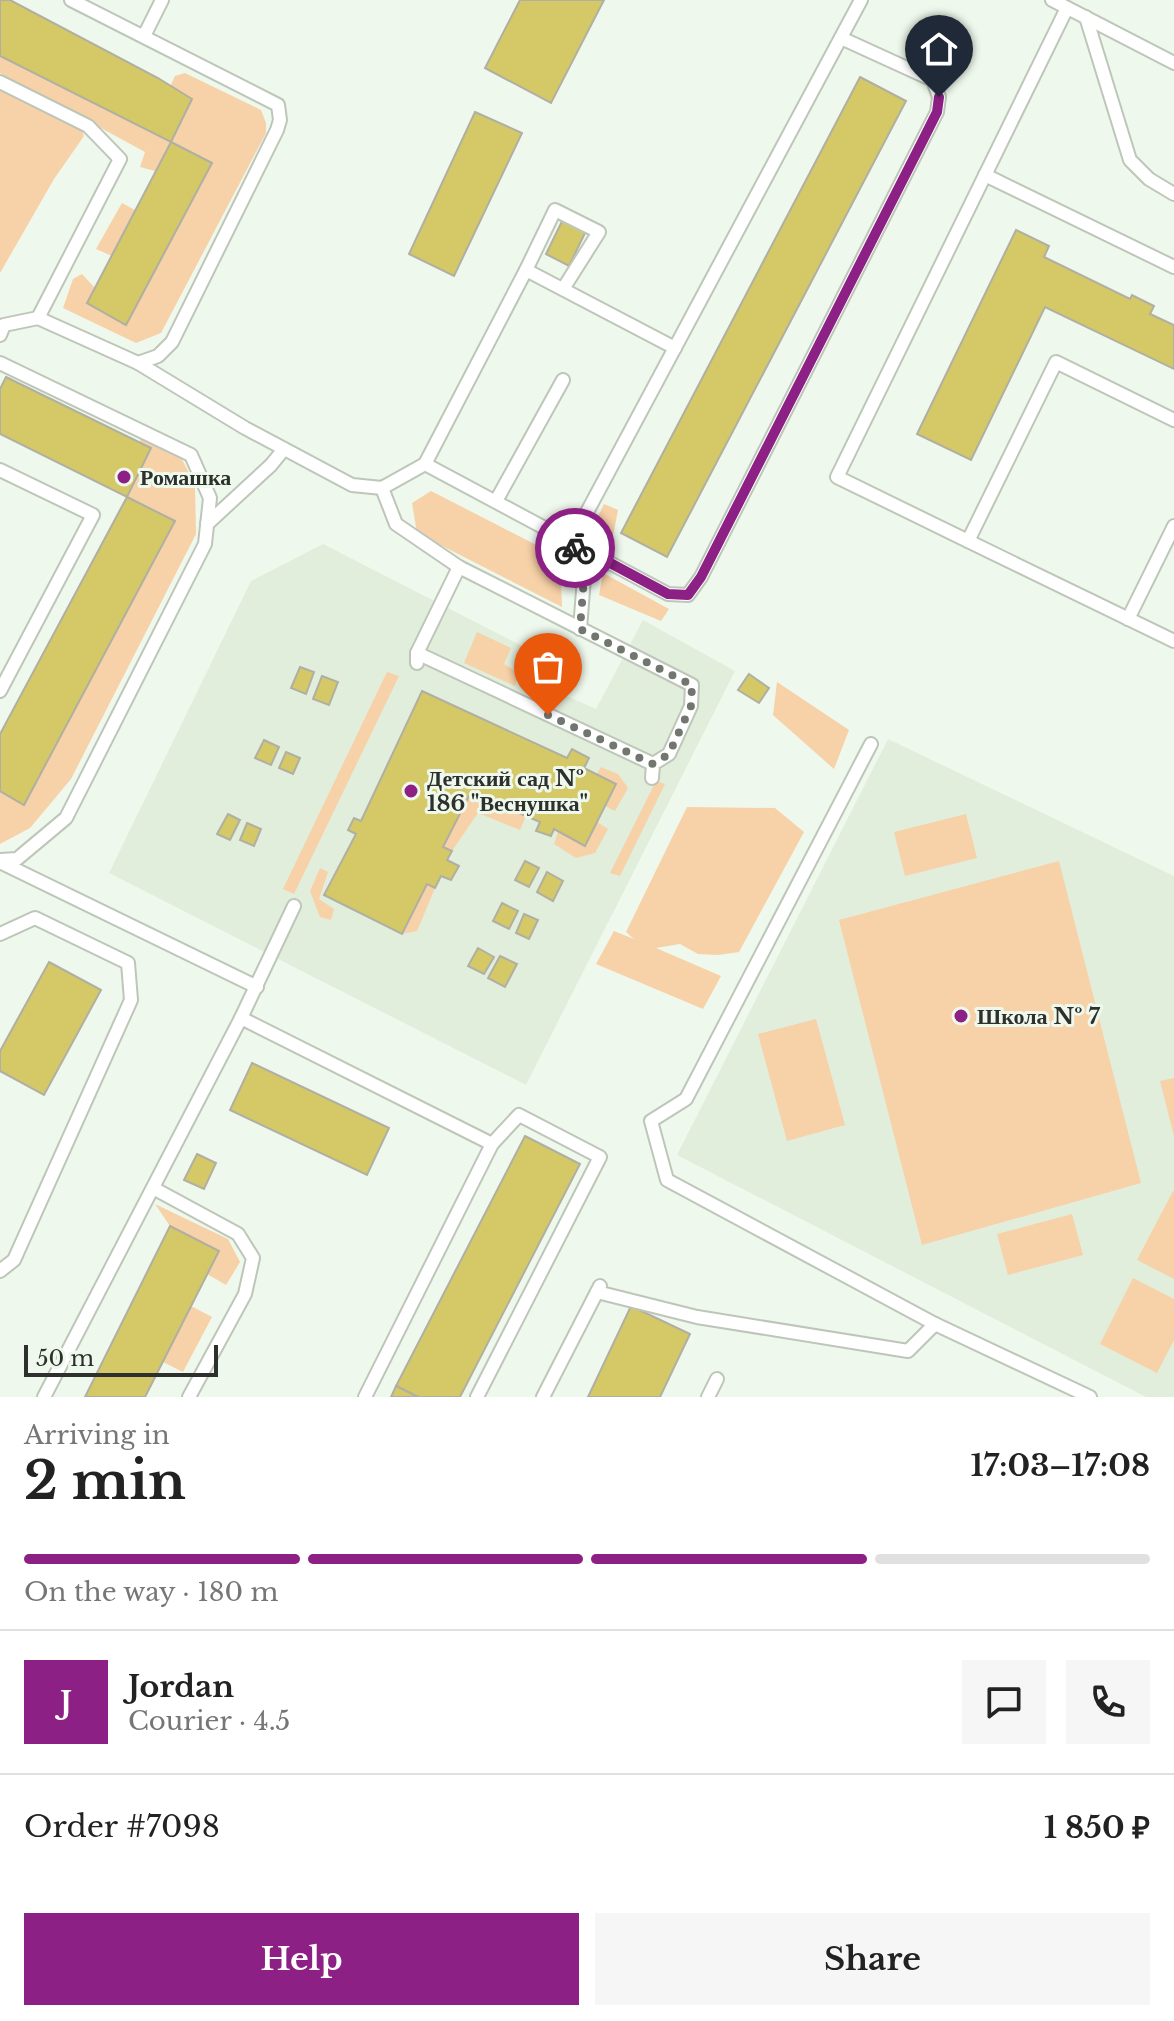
<!DOCTYPE html>
<html lang="en">
<head>
<meta charset="utf-8">
<style>
	:root { --surface:#fff; --page:#f6f6f6; --text:#222; --muted:#767676; --line:#e0e0e0; --accent:#8d2084 }
	body { margin:0; font-family:"Libre Baskerville",serif; background:var(--page); color:var(--text); height:100vh; display:flex; flex-direction:column; font-size:30px; white-space:nowrap }
	* { box-sizing:border-box; margin:0 }
	p { font-size:26px; color:var(--muted) }
	.icon { flex:none; width:44px; height:44px; fill:none; stroke:currentColor; stroke-width:2; stroke-linecap:round; stroke-linejoin:round }
	.map { position:relative; height:1397px; overflow:hidden }
	.details { display:flex; flex-direction:column; background:var(--surface); flex:1 }
	.details>* { flex:none }
	.scale { position:absolute; left:24px; bottom:20px; width:194px; box-sizing:border-box; padding-left:8px; border:4px solid #2d302c; border-top:0; font-size:22px; line-height:28px; white-space:nowrap; color:#2d302c; -webkit-text-stroke:6px #eff8ec; paint-order:stroke }
	.pin { position:absolute; display:grid; place-items:center; width:68px; height:68px; color:#fff; margin:-82px -34px; border-radius:50% 50% 50% 0; rotate:-45deg; box-shadow:0 0 8px #0007 }
	.pin .icon { rotate:45deg }
	.courier { position:absolute; display:grid; place-items:center; width:80px; height:80px; margin:-40px; border:6px solid #8d2084; border-radius:50%; background:#fff; color:#222; box-shadow:0 2px 10px #0007 }
	.head em { font-style:normal; font-weight:700 }
	.head div { display:flex; flex-direction:column-reverse }
	.head { display:flex; align-items:center; justify-content:space-between; height:136px; padding:0 24px }
	h1 { font-size:52px; font-weight:700; line-height:60px }
	.bar { display:grid; grid-template-columns:repeat(4,1fr); gap:12px 8px; align-content:center; height:96px; padding:0 24px }
	.bar i { height:10px; border-radius:6px; background:var(--line) }
	.bar .on { background:var(--accent) }
	.bar p { grid-column:span 4 }
	.line { display:flex; align-items:center; gap:20px; padding:0 24px; border-top:2px solid var(--line) }
	.line div { flex:1 }
	.round { display:grid; place-items:center; flex:none; width:84px; height:84px; border-radius:0px; background:var(--page) }
	.cta { display:flex; gap:16px; margin-top:auto; padding:16px 24px }
	.cta a { flex:1; height:92px; border-radius:0px; background:var(--accent); color:#fff; font-size:32px; font-weight:700; line-height:92px; text-align:center }
	.cta a+a { background:var(--page); color:var(--text) }
	.map>svg:first-child { display:block }
	.built { fill:#e2eedc }
	.green { fill:#f7d1a7 }
	.building { fill:#d4c966; stroke:#b0afa3; stroke-width:2 }
	.lines { fill:none; stroke-linecap:round; stroke-linejoin:round }
	.lane-casing { stroke:#bec6ba; stroke-width:16 }
	.lane { stroke:#fff; stroke-width:12 }
	.done { stroke:#71766f; stroke-width:8; stroke-dasharray:0 14.4 }
	.route { stroke:#8d2084; stroke-width:10 }
	.poi-dot { fill:#8d2084; stroke:#eff8ec; stroke-width:3 }
	.labels { text-anchor:middle; dominant-baseline:central; stroke-width:6; stroke-linejoin:round; paint-order:stroke }
	.poi-label { font-size:22px; font-weight:bold; fill:#2d302c; stroke:#eff8ec; text-anchor:start }
</style>
</head>
<body>
<div class="map">
<svg width="1174" height="1397" viewBox="0 0 1174 1397">
	<rect width="100%" height="100%" fill="#eff8ec"/>
	<!-- built -->
	<g class="built">
		<polygon points="323,544 561,666 551,689 596,709 643,620 735,671 526,1085 109,873 251,581"/>
		<polygon points="888,739 1174,876 1174,1397 1146,1397 677,1155"/>
	</g>
	<!-- green -->
	<g class="green">
		<polygon points="0,56 169,89 175,76 185,73 261,110 266,123 266,133 161,333 136,343 63,308 73,279 82,274 95,288 87,303 126,324 212,163 171,142 155,171 140,167 145,152 0,73"/>
		<polygon points="0,88 81,128 84,136 54,179 0,273"/>
		<polygon points="122,203 135,210 112,256 96,249"/>
		<polygon points="141,434 180,456 195,484 196,534 71,779 30,828 0,844 0,791 24,804 175,522 127,497 151,449 140,443"/>
		<polygon points="431,491 560,557 562,607 417,533 412,503"/>
		<polygon points="604,504 618,510 611,546 594,546 589,535"/>
		<polygon points="603,573 669,609 661,621 599,595"/>
		<polygon points="477,632 511,648 504,664 519,673 515,686 464,663"/>
		<polygon points="387,672 399,676 294,894 283,889"/>
		<polygon points="777,682 849,730 834,769 773,715"/>
		<polygon points="601,767 618,774 628,788 615,811 605,806 616,784 597,774"/>
		<polygon points="656,781 665,784 620,876 610,873"/>
		<polygon points="471,792 526,816 520,830 478,813 452,851 443,847"/>
		<polygon points="687,807 775,808 804,832 739,952 718,955 698,954 680,944 656,948 721,976 703,1009 596,964 614,931 634,939 626,932"/>
		<polygon points="966,814 977,858 905,876 894,832"/>
		<polygon points="597,822 608,829 595,853 576,858 554,844 558,832 584,846"/>
		<polygon points="1059,861 1141,1183 922,1245 839,920"/>
		<polygon points="320,868 328,872 319,899 334,909 331,920 320,917 310,891"/>
		<polygon points="427,884 435,888 417,931 402,934"/>
		<polygon points="816,1019 845,1125 787,1141 758,1034"/>
		<polygon points="1174,1078 1174,1136 1160,1081"/>
		<polygon points="1173,1191 1174,1191 1174,1279 1137,1260"/>
		<polygon points="155,1204 228,1239 240,1262 226,1285 207,1274 219,1251 170,1226"/>
		<polygon points="1072,1214 1083,1255 1008,1275 997,1234"/>
		<polygon points="1133,1278 1174,1299 1174,1340 1157,1373 1100,1344"/>
		<polygon points="191,1306 212,1317 183,1372 163,1362"/>
	</g>
	<!-- building -->
	<g class="building">
		<polygon points="0,0 10,0 158,78 192,99 171,142 0,56"/>
		<polygon points="520,0 604,0 551,103 485,68"/>
		<polygon points="860,77 906,101 667,557 621,533"/>
		<polygon points="475,112 522,133 454,276 409,254"/>
		<polygon points="171,142 212,163 126,325 87,303"/>
		<polygon points="564,217 587,229 569,266 546,254"/>
		<polygon points="1016,230 1049,246 1044,257 1130,299 1132,295 1154,306 1150,314 1174,325 1174,369 1045,307 971,460 917,434"/>
		<polygon points="6,377 151,448 127,497 0,434 0,389"/>
		<polygon points="127,497 175,521 24,805 0,791 0,734"/>
		<polygon points="300,667 314,672 306,694 291,688"/>
		<polygon points="749,674 769,688 759,703 738,690"/>
		<polygon points="322,676 338,682 329,705 313,699"/>
		<polygon points="422,691 567,758 572,749 589,758 584,768 616,784 585,846 554,829 551,836 536,831 540,822 471,792 443,847 452,851 447,860 459,866 451,880 441,876 435,888 427,884 402,934 324,895 356,834 348,830 354,818 361,821"/>
		<polygon points="264,740 279,747 271,765 255,758"/>
		<polygon points="286,752 300,758 293,774 279,768"/>
		<polygon points="228,814 240,820 230,840 217,834"/>
		<polygon points="247,823 261,829 254,846 240,840"/>
		<polygon points="525,861 539,868 529,887 515,880"/>
		<polygon points="547,872 563,881 553,901 537,892"/>
		<polygon points="502,903 518,911 509,929 493,921"/>
		<polygon points="524,914 538,920 529,939 516,933"/>
		<polygon points="478,948 494,957 484,974 468,966"/>
		<polygon points="500,956 517,964 505,987 488,978"/>
		<polygon points="49,962 101,990 44,1095 0,1071 0,1051"/>
		<polygon points="252,1063 389,1128 367,1175 230,1110"/>
		<polygon points="525,1136 580,1164 460,1397 418,1397 396,1386"/>
		<polygon points="197,1154 216,1163 204,1189 184,1180"/>
		<polygon points="170,1226 219,1251 145,1397 85,1397"/>
		<polygon points="631,1306 690,1334 660,1397 588,1397"/>
		<polygon points="396,1386 418,1397 391,1397"/>
	</g>
	<g class="lines">
		<defs>
			<g id="lane">
				<polyline points="1052,0 1174,63"/>
				<polyline points="1067,8 837,477 968,541 1056,362 1174,420"/>
				<polyline points="1086,17 1130,160 1149,179 1174,194"/>
				<polyline points="144,36 162,0"/>
				<polyline points="0,82 88,126 120,159 38,318"/>
				<polyline points="985,175 1174,267"/>
				<polyline points="526,270 555,210 599,232 563,289"/>
				<polyline points="0,335 4,325 38,318 138,363 158,356 172,342 277,130 280,120 278,105 71,0"/>
				<polyline points="0,363 191,455 210,498 205,544 66,818 17,859 0,860"/>
				<polyline points="138,363 245,428 352,485 382,488 425,464 668,594 688,595 701,577 937,112 939,97 933,80 841,38"/>
				<polyline points="425,464 526,270 675,348"/>
				<polyline points="0,470 93,515 0,691"/>
				<polyline points="382,488 396,524 459,567"/>
				<polyline points="496,501 563,380"/>
				<polyline points="207,524 271,465 284,449"/>
				<polyline points="968,541 1174,641"/>
				<polyline points="571,542 861,0"/>
				<polyline points="573,545 585,565 580,629"/>
				<polyline points="1128,619 1174,526"/>
				<polyline points="417,653 653,764"/>
				<polyline points="417,663 417,653 459,567 692,685 691,706 669,754 653,764 652,778"/>
				<polyline points="871,744 686,1099 651,1121 667,1180 935,1324 1090,1397"/>
				<polyline points="0,862 257,987"/>
				<polyline points="0,934 35,918 128,963 131,1000 14,1260 0,1271"/>
				<polyline points="241,1018 294,906"/>
				<polyline points="153,1188 238,1234 253,1258 245,1294 189,1397"/>
				<polyline points="597,1292 697,1317 908,1351 935,1324"/>
				<polyline points="44,1397 241,1018 492,1144"/>
				<polyline points="365,1397 492,1144 519,1115 600,1157 477,1397"/>
				<polyline points="543,1397 600,1286"/>
				<polyline points="708,1397 717,1379"/>
			</g>
		</defs>
		<!-- lane casing -->
		<use href="#lane" class="lane-casing"/>
		<!-- lane -->
		<use href="#lane" class="lane"/>
	</g>
	<g class="lines">
		<!-- done -->
		<polyline class="done" points="548,715 653,764 669,754 691,706 692,685 580,629 585,565 575,548"/>
		<!-- route -->
		<polyline class="route" points="575,548 571,542 668,594 688,595 701,577 923,140 937,112 939,97"/>
	</g>
	<!-- markers -->
	<g class="poi-dot">
		<circle cx="124" cy="477" r="8"/>
		<circle cx="411" cy="791" r="8"/>
		<circle cx="961" cy="1016" r="8"/>
	</g>
	<g class="labels">
		<!-- poi labels -->
		<g class="poi-label">
			<text x="140" y="477">Ромашка</text>
			<text x="427" y="778">Детский сад №<tspan x="427" dy="25">186 "Веснушка"</tspan></text>
			<text x="977" y="1016">Школа № 7</text>
		</g>
	</g>
</svg>
<div class="scale">50 m</div>
<div class="pin" style="left:548px;top:715px;background:#ea580c"><svg class="icon" aria-label="bag" viewBox="0 0 24 24"><path d="M5 8h14l-1 12H6zM9 8a3 3 0 0 1 6 0"/></svg></div>
<div class="pin" style="left:939px;top:97px;background:#1f2937"><svg class="icon" aria-label="home" viewBox="0 0 24 24"><path d="M3 11l9-7 9 7M6 9v11h12V9"/></svg></div>
<div class="courier" style="left:575px;top:548px"><svg class="icon" aria-label="bike" viewBox="0 0 24 24"><circle cx="6" cy="16" r="4"/><circle cx="18" cy="16" r="4"/><path d="M6 16l4-8h5l3 8M10 8l3 8H6M13 5h3"/></svg></div>
</div>
<section class="details">
<div class="head"><div><h1>2 min</h1><p>Arriving in</p></div><em>17:03–17:08</em></div>
<div class="bar"><i class="on"></i><i class="on"></i><i class="on"></i><i></i><p>On the way · 180 m</p></div>
<div class="line" style="height:144px"><b class="round" style="background:var(--accent);color:#fff">J</b><div><b>Jordan</b><p>Courier · 4.5</p></div><a class="round"><svg class="icon" aria-label="chat" viewBox="0 0 24 24"><path d="M4 5h16v11H9l-5 4z"/></svg></a><a class="round"><svg class="icon" aria-label="phone" viewBox="0 0 24 24"><path d="M5 4h4l2 5-3 2q2 4 5 5l2-3 5 2v4C11 20 4 13 5 4z"/></svg></a></div>
<div class="line" style="height:104px"><div>Order #7098</div><b>1 850 ₽</b></div>
<div class="cta"><a>Help</a><a>Share</a></div>
</section>
</body>
</html>
